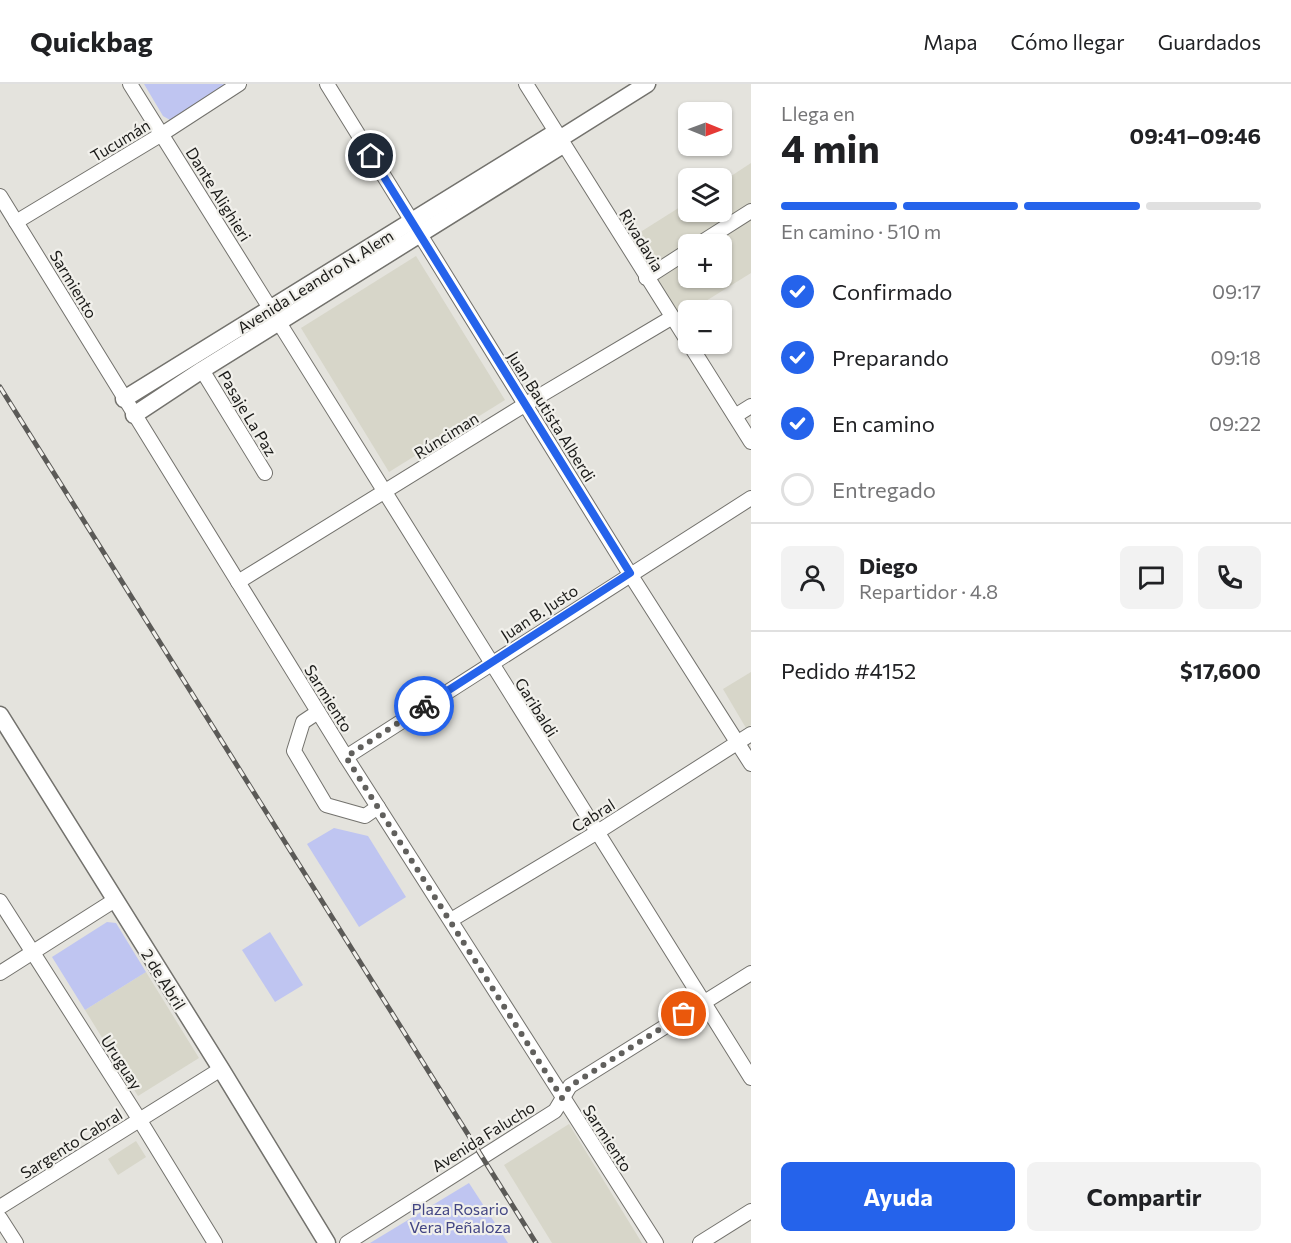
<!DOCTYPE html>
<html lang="es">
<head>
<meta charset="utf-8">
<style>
	:root { --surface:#fff; --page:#f2f2f2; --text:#202124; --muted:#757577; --line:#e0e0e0; --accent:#2563eb }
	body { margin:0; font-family:Commissioner,sans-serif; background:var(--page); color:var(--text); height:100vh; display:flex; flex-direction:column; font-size:22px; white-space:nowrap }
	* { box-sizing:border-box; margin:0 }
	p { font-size:20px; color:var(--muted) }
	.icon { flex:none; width:33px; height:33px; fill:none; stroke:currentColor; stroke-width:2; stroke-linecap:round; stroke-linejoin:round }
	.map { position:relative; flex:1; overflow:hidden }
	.panel { display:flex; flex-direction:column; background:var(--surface); width:540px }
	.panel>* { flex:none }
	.needle { width:39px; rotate:91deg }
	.buttons { position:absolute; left:678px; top:18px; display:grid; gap:12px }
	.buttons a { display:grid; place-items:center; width:54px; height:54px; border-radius:9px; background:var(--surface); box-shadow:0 2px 4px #0004; font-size:30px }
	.pin { position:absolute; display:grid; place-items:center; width:51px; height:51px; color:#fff; margin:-26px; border:3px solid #fff; border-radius:50%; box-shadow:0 2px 6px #0007 }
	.courier { position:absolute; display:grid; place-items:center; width:60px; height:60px; margin:-30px; border:4px solid #2563eb; border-radius:50%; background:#fff; color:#222; box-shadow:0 2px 8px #0007 }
	.summary em { font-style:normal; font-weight:700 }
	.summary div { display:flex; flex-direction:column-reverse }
	.summary { display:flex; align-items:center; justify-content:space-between; height:102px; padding:0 30px }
	h1 { font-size:39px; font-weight:700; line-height:45px }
	.bar { display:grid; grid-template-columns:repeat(4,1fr); gap:9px 6px; align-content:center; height:72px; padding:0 30px }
	.bar i { height:8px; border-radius:4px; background:var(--line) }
	.bar .on { background:var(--accent) }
	.bar p { grid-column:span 4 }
	.line { display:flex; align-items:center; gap:15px; padding:0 30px; border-top:2px solid var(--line) }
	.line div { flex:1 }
	.round { display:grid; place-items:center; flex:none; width:63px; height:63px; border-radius:9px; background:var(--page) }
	ol { padding:0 30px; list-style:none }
	li { display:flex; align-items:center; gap:18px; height:66px }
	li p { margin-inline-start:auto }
	li .icon { padding:6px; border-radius:50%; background:var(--accent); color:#fff; stroke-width:4 }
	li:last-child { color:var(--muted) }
	li i { width:33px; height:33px; border:3px solid var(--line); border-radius:50% }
	.cta { display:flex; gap:12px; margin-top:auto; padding:12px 30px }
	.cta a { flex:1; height:69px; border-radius:9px; background:var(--accent); color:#fff; font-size:24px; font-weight:700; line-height:69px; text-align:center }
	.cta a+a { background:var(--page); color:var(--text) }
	header { display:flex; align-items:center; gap:36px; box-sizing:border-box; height:84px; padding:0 30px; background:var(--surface); border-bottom:2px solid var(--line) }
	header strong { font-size:28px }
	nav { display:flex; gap:33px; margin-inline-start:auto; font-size:21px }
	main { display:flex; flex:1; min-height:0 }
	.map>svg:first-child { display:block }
	.built { fill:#d7d6c9; fill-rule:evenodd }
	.green { fill:#bfc5f1 }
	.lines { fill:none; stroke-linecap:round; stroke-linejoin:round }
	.minor-casing { stroke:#73726d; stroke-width:16 }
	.major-casing { stroke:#73726d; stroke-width:19 }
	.minor { stroke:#fff; stroke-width:14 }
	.major { stroke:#fff; stroke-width:16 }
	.rail-casing { stroke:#5b5a57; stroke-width:5 }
	.rail { stroke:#f1f0eb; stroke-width:3; stroke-dasharray:9; stroke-linecap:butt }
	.done { stroke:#61605d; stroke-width:6; stroke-dasharray:0 10.8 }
	.route { stroke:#2563eb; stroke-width:8 }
	.labels { text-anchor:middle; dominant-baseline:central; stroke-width:4.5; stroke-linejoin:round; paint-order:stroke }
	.street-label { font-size:16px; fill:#1a1a18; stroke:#f1f0eb }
	.park-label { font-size:16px; fill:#434684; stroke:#f1f0eb }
</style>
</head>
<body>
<header>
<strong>Quickbag</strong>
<nav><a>Mapa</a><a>Cómo llegar</a><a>Guardados</a></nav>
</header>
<main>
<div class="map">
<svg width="751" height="1159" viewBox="0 0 751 1159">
	<rect width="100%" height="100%" fill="#e4e3dd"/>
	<!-- built -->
	<g class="built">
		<path d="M751 79V189L672 238 623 159 688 118V128H722V98ZM688 160H722V194H688Z"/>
		<polygon points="416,172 505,316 389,388 301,244"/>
		<polygon points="751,588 751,641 746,644 723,605"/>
		<polygon points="146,888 199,974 138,1012 85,926"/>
		<polygon points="569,1040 642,1159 552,1159 504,1081"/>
		<polygon points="136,1057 146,1073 118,1091 108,1075"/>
	</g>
	<!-- green -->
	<g class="green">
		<polygon points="144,0 227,0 227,1 170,36 163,32"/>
		<polygon points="334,744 368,752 406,813 359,843 307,760"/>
		<polygon points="107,838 116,839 146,888 85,926 52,873"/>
		<polygon points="270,848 303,901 275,918 242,866"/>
		<polygon points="469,1099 508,1159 370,1159"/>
	</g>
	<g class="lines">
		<defs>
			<g id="minor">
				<polyline points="130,0 751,994"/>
				<polyline points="327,0 630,490 751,680"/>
				<polyline points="526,0 751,358"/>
				<polyline points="0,112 346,673 656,1159"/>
				<polyline points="16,138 162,50 239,0"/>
				<polyline points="699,160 751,127"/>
				<polyline points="646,194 688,167"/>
				<polyline points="202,286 265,389"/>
				<polyline points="735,332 751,322"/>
				<polyline points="238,498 526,320 671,234"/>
				<polyline points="318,628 303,638 294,667 326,721 365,732 378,723"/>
				<polyline points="346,673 751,414"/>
				<polyline points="0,817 139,1035 215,1159"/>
				<polyline points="451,836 596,749 751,650"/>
				<polyline points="0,889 115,816"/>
				<polyline points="0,1123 221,985"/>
				<polyline points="0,1134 16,1159"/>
				<polyline points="347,1159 555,1027 570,1002 751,889"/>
				<polyline points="700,1159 751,1127"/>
			</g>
			<g id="major">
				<polyline points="561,54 647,0"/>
				<polyline points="124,315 551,51 561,54"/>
				<polyline points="134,331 202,286 558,64 561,54"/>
				<polyline points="0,631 221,985 327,1159"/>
			</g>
		</defs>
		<!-- minor casing -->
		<use href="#minor" class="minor-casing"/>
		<!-- major casing -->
		<use href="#major" class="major-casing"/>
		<!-- minor -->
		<use href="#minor" class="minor"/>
		<!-- major -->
		<use href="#major" class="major"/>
		<defs>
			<polyline id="rail" points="0,303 536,1159"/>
		</defs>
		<!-- rail casing -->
		<use href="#rail" class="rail-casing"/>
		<!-- rail -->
		<use href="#rail" class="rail"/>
	</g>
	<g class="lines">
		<!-- done -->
		<polyline class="done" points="424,622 346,673 562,1014 570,1002 684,930"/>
		<!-- route -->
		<polyline class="route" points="371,72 630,489 424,622"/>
	</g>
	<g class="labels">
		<!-- street labels -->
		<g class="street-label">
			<text transform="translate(120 56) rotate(-31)">Tucumán</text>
			<text transform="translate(219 110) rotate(58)">Dante Alighieri</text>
			<text transform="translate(642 156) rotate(59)">Rivadavia</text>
			<text transform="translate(315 197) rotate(-32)">Avenida Leandro N. Alem</text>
			<text transform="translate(74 200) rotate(59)">Sarmiento</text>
			<text transform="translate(248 329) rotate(59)">Pasaje La Paz</text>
			<text transform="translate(552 332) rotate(58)">Juan Bautista Alberdi</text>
			<text transform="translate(446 351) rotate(-32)">Rúnciman</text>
			<text transform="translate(539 528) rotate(-33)">Juan B. Justo</text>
			<text transform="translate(329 614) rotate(58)">Sarmiento</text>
			<text transform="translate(537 623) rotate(58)">Garibaldi</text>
			<text transform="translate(593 731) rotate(-32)">Cabral</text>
			<text transform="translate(164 895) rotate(58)">2 de Abril</text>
			<text transform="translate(122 978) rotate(57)">Uruguay</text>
			<text transform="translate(483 1052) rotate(-32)">Avenida Falucho</text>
			<text transform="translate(608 1054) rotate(57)">Sarmiento</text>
			<text transform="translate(71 1059) rotate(-32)">Sargento Cabral</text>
		</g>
		<!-- park labels -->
		<g class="park-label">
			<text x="460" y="1124">Plaza Rosario<tspan x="460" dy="18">Vera Peñaloza</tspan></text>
		</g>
	</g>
</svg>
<div class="buttons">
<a><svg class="needle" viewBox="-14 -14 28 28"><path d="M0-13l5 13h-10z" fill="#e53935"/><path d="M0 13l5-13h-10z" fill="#757577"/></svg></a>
<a><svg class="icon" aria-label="layers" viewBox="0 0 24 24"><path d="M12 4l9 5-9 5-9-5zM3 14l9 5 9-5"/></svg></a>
<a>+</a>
<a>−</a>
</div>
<div class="pin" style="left:684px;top:930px;background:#ea580c"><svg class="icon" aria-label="bag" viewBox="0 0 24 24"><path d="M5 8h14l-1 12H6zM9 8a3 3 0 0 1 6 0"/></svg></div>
<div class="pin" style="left:371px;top:72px;background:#1f2937"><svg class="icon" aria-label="home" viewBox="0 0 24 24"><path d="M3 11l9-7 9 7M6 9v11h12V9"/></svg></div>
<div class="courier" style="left:424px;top:622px"><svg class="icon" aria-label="bike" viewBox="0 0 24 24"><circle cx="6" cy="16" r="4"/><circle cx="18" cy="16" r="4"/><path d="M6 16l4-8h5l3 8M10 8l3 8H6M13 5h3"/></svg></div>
</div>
<section class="panel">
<div class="summary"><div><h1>4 min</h1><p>Llega en</p></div><em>09:41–09:46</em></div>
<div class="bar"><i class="on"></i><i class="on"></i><i class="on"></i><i></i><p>En camino · 510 m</p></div>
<ol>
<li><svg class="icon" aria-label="check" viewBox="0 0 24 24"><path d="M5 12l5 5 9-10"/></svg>Confirmado<p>09:17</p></li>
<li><svg class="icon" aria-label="check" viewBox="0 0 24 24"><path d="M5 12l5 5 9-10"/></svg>Preparando<p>09:18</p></li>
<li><svg class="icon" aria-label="check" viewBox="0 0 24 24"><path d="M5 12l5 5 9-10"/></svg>En camino<p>09:22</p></li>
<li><i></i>Entregado</li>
</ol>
<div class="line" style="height:108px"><a class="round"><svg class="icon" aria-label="person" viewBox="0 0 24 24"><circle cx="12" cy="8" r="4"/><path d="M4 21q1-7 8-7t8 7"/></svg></a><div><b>Diego</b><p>Repartidor · 4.8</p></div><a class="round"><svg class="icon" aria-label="chat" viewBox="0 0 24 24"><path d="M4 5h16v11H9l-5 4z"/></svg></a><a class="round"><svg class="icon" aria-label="phone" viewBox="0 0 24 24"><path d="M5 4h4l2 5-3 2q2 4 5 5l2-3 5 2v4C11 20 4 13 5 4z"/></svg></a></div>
<div class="line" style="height:78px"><div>Pedido #4152</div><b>$17,600</b></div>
<div class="cta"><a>Ayuda</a><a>Compartir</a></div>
</section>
</main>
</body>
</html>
